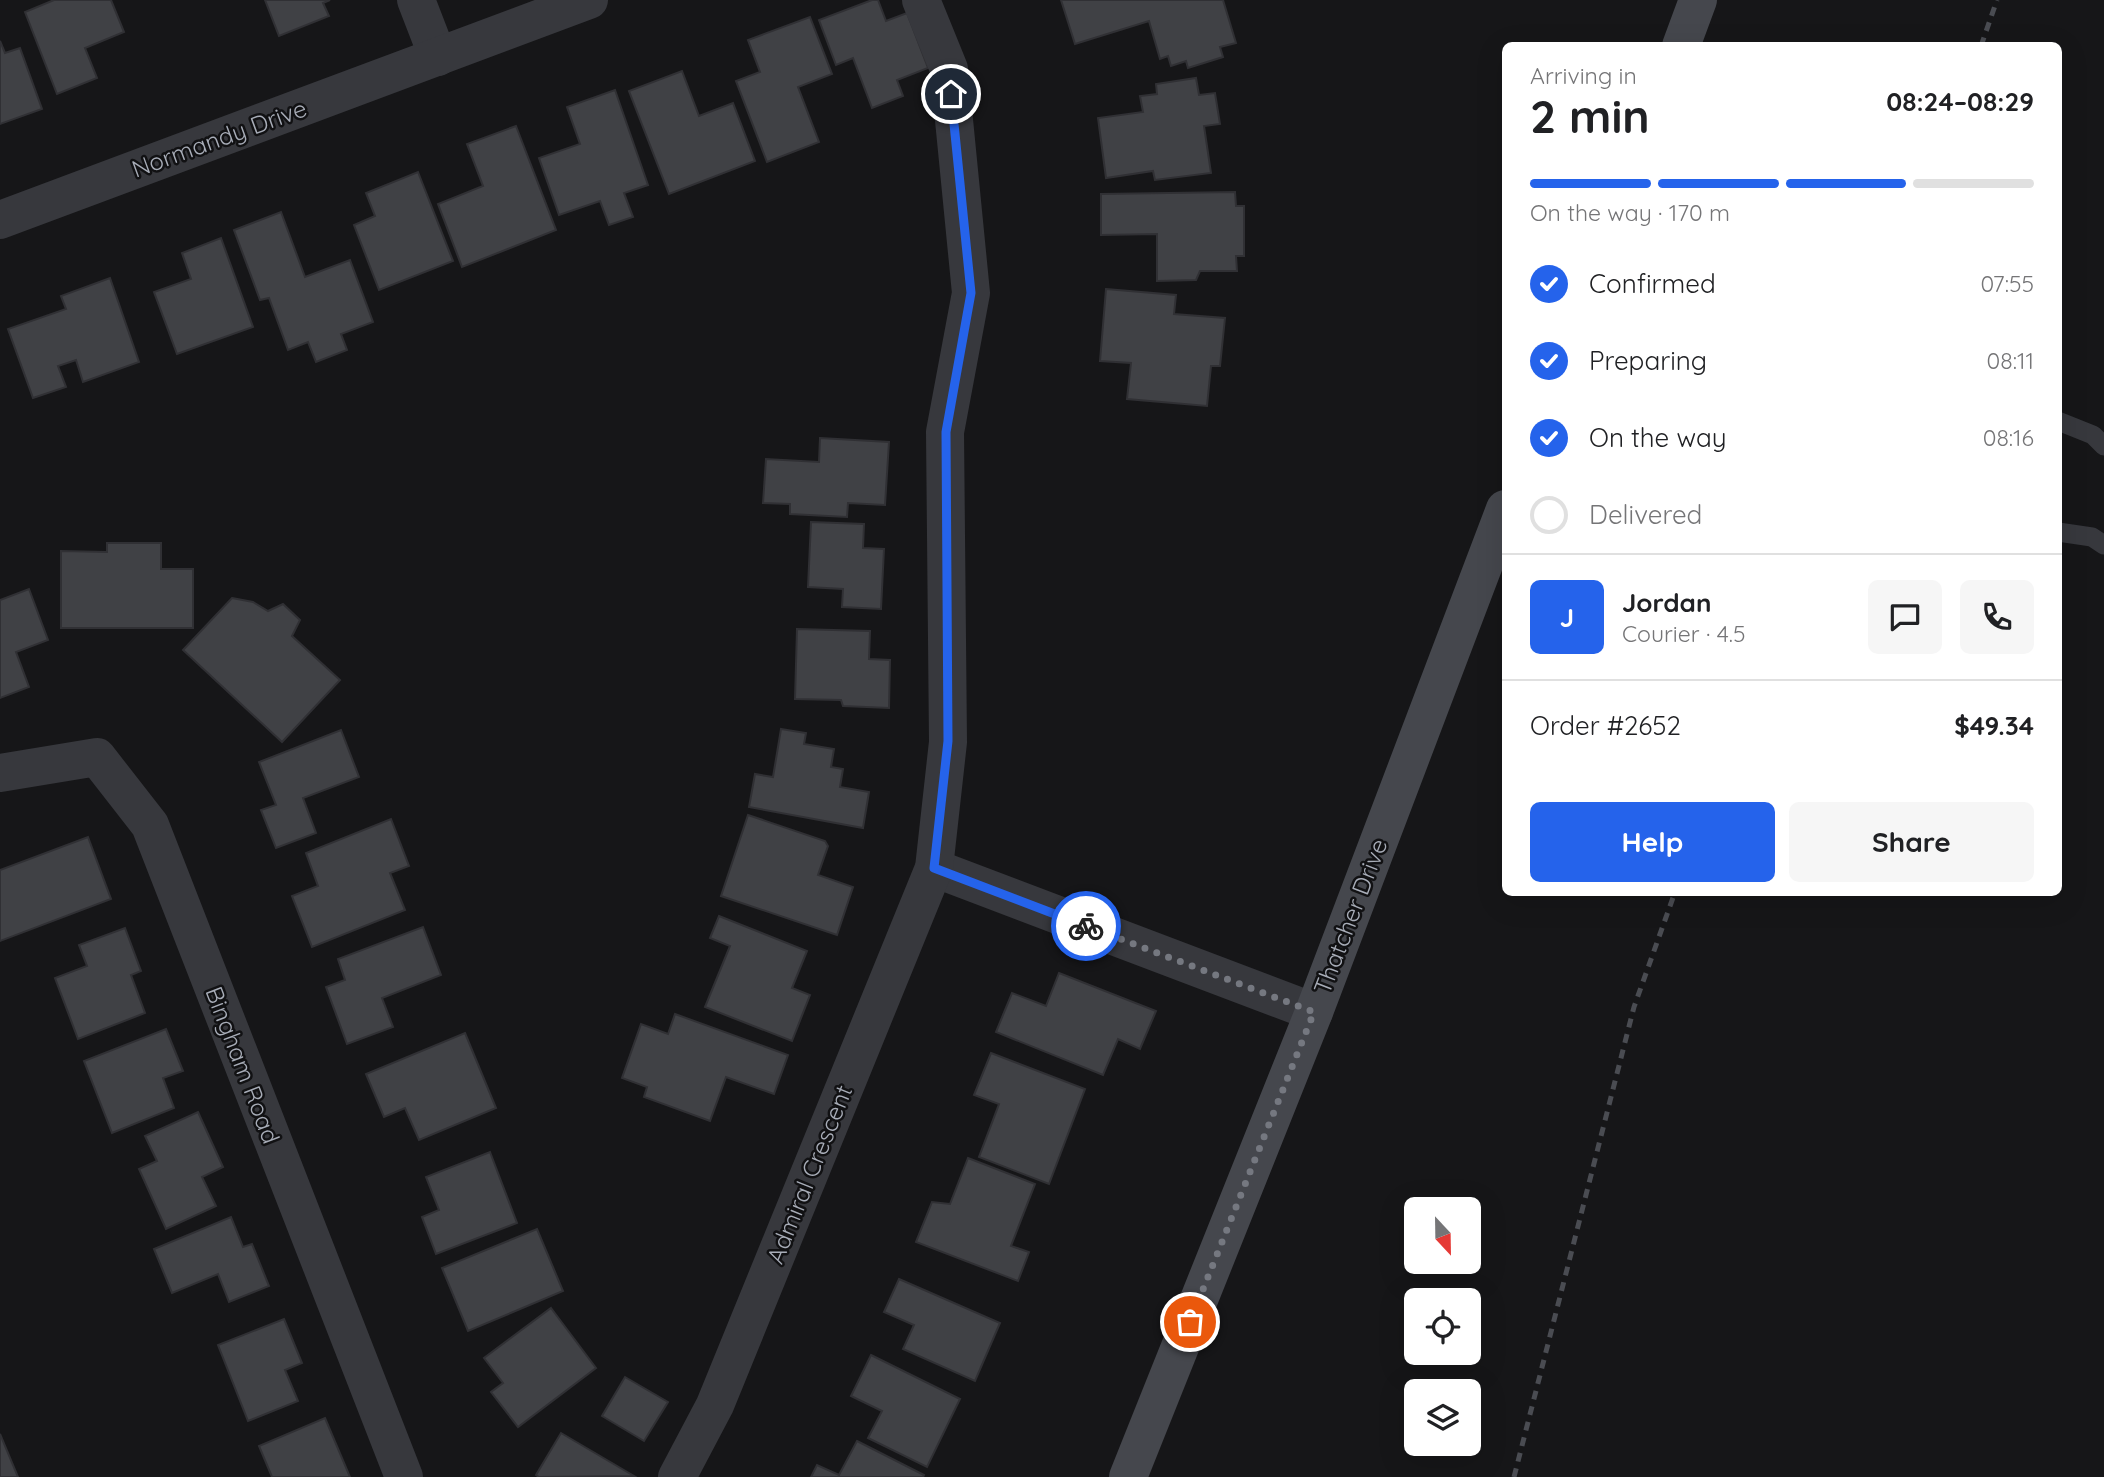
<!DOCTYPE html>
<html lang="en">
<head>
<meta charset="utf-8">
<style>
	:root { --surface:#fff; --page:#f6f6f6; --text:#202124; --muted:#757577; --line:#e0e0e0; --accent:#2563eb }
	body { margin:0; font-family:Quicksand,sans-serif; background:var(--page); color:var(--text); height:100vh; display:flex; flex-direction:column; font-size:26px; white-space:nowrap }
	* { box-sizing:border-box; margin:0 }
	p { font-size:23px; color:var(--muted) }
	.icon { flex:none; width:38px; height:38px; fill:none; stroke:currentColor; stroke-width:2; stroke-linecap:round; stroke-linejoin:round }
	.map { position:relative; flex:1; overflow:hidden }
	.panel { position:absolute; left:1502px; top:42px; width:560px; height:854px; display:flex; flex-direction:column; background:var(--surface); border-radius:10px; box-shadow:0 7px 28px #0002 }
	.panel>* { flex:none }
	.needle { width:46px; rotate:158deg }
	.fabs { position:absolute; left:1404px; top:1197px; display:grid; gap:14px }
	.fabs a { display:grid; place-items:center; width:77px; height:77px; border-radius:10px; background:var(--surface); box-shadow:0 7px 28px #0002; font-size:35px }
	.pin { position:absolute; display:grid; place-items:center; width:60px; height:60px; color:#fff; margin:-30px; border:4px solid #fff; border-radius:50%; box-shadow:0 2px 7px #0007 }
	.courier { position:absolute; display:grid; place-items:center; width:70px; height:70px; margin:-35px; border:5px solid #2563eb; border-radius:50%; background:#fff; color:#222; box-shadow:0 2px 9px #0007 }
	.head em { font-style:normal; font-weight:700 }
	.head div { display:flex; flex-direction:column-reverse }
	.head { display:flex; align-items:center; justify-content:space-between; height:119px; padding:0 28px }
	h1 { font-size:46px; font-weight:700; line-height:52px }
	.bar { display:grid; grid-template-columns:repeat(4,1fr); gap:10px 7px; align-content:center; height:84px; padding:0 28px }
	.bar i { height:9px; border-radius:5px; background:var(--line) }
	.bar .current { background:var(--accent) }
	.bar p { grid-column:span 4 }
	.line { display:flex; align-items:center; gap:18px; padding:0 28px; border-top:2px solid var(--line) }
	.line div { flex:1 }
	.round { display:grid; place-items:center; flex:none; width:74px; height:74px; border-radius:10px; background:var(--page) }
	ol { padding:0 28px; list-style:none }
	li { display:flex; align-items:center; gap:21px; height:77px }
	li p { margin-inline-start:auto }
	li .icon { padding:7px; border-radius:50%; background:var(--accent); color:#fff; stroke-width:4 }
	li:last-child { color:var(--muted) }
	li i { width:38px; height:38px; border:4px solid var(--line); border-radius:50% }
	.cta { display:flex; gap:14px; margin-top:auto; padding:14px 28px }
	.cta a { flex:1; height:80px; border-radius:10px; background:var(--accent); color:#fff; font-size:28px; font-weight:700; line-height:80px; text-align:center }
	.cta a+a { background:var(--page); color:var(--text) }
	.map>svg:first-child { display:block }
	.building { fill:#404145; stroke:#303034; stroke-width:2 }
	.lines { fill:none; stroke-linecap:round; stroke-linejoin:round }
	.service { stroke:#37383d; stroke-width:19 }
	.minor { stroke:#37383d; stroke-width:38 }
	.secondary { stroke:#45474d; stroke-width:38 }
	.rail { stroke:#4a4c52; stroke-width:5; stroke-dasharray:9 7; stroke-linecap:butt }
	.done { stroke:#757880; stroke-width:7; stroke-dasharray:0 12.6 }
	.route { stroke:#2563eb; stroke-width:9 }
	.labels { text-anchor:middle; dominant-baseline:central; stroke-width:5; stroke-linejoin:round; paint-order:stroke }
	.street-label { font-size:24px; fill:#a8adb8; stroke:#111113 }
</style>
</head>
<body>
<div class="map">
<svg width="2104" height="1477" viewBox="0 0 2104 1477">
	<rect width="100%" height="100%" fill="#161618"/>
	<!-- building -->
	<g class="building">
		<polygon points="54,0 111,0 124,32 85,48 97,78 57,94 25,12"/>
		<polygon points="265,0 330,0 323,3 329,16 279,36"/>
		<polygon points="872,0 878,0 886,21 907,13 928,68 897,80 903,96 872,108 853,58 836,65 819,20"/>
		<polygon points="1061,0 1223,0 1236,43 1220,47 1223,57 1188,68 1186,61 1171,66 1168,56 1160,59 1149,21 1075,44"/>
		<polygon points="810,17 832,74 798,87 819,142 767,162 736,81 760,72 748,40"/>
		<polygon points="0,41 5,53 20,48 42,109 0,124"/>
		<polygon points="682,71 699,116 733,103 755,161 669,194 629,91"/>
		<polygon points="1196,78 1199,95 1215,93 1220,124 1204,126 1211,173 1155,180 1153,171 1106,178 1098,118 1143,112 1140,96 1157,94 1156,84"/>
		<polygon points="615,90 648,185 624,193 633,217 609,225 600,201 559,215 539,158 580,144 567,107"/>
		<polygon points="516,126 556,230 462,267 438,204 483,186 467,144"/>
		<polygon points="418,172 453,261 379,290 354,225 375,216 366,193"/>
		<polygon points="1235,192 1236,206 1244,206 1244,256 1236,256 1237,271 1200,271 1196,280 1157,281 1157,234 1101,235 1101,194"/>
		<polygon points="281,212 305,277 350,260 373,322 341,334 347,350 316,362 308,342 288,350 269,298 260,300 234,230"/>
		<polygon points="221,238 253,327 177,354 154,292 191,279 182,253"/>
		<polygon points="110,278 139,362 83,382 76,360 58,366 66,387 33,398 8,329 66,309 61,296"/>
		<polygon points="1106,289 1176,295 1174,314 1225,318 1220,366 1211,366 1207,406 1127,399 1131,363 1100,361"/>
		<polygon points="820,438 889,442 885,505 848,503 847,517 790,514 790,504 763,503 766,459 819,462"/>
		<polygon points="811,522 864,524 863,548 884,549 881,609 842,607 843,589 808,587"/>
		<polygon points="107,543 161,543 161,569 193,569 193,628 61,628 61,551 107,552"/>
		<polygon points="29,589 48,640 16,652 29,687 0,698 0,600"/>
		<polygon points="232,598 253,602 268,611 283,604 300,620 292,636 340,680 282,742 183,650"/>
		<polygon points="797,629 870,631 869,659 890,660 889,708 843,706 841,700 795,699"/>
		<polygon points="781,729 806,733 804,744 834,749 831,767 843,769 840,787 869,792 863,828 749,807 755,774 773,777"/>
		<polygon points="341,730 359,777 303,798 316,833 276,848 261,810 276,805 259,762"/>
		<polygon points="748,815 825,841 828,846 818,875 853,887 837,935 721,896"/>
		<polygon points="391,819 409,866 390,873 405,910 312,947 292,896 318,886 306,853"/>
		<polygon points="88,837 111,899 0,941 0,870"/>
		<polygon points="719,916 807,951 792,988 810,995 792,1041 705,1007 730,946 710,938"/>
		<polygon points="423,927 441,975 382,998 393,1027 347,1044 326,987 345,980 338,959"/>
		<polygon points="125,928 141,971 131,975 145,1013 78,1039 55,978 87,966 79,945"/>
		<polygon points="1059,973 1156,1011 1140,1049 1118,1039 1103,1075 996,1032 1012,993 1046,1006"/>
		<polygon points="675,1014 788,1055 774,1094 726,1077 710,1121 644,1097 647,1087 622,1078 641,1024 668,1034"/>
		<polygon points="166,1029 183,1071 163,1078 174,1108 112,1133 84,1061"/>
		<polygon points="465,1033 496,1108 419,1140 405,1108 384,1117 366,1074"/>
		<polygon points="991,1053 1085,1089 1049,1184 979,1157 999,1104 974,1095"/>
		<polygon points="198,1112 223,1167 202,1177 216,1206 166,1229 139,1169 157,1161 145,1136"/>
		<polygon points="490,1152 517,1223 436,1254 422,1217 439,1210 426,1177"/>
		<polygon points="968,1158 1035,1184 1011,1246 1029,1252 1018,1281 916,1242 932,1202 950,1204"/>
		<polygon points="231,1217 243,1247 252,1244 269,1286 229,1302 218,1274 172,1293 154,1249"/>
		<polygon points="537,1229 563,1291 468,1331 442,1268"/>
		<polygon points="899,1279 1000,1323 975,1381 903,1349 914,1325 884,1312"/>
		<polygon points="551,1308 596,1368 518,1427 491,1392 503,1383 484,1358"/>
		<polygon points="284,1319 302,1363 285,1370 298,1401 248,1421 218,1345"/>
		<polygon points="871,1355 960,1399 927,1467 868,1438 882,1411 851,1396"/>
		<polygon points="625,1377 668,1402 644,1441 602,1416"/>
		<polygon points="325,1418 350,1477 272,1477 259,1446"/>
		<polygon points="561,1433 634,1476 539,1477 536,1475"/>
		<polygon points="0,1434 18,1477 0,1477"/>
		<polygon points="857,1441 924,1475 923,1477 811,1477 817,1465 839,1475"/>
	</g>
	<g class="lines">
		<!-- service -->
		<g class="service">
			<polyline points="2058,421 2093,435 2104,446"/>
			<polyline points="2058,532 2092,537 2104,545"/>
		</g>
		<!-- minor -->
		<g class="minor">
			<polyline points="416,0 438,57"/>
			<polyline points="0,220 589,0"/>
			<polyline points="0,773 97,757 150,825 404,1477"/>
			<polyline points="934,868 1314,1012"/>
			<polyline points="677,1477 715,1405 934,868 948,742 945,432 971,293 949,69 921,0"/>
		</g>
		<!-- secondary -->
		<g class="secondary">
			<polyline points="1681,46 1698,0"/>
			<polyline points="1128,1477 1314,1012 1505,509"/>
		</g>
		<!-- rail -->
		<g class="rail">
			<polyline points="1981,46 1997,0"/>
			<polyline points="1514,1477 1634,1007 1675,892"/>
		</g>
	</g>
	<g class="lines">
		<!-- done -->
		<polyline class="done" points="1086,926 1314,1012 1190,1322"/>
		<!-- route -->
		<polyline class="route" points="951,94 971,293 946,432 948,741 934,868 1086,926"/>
	</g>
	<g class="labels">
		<!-- street labels -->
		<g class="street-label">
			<text transform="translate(219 138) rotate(-20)">Normandy Drive</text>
			<text transform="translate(1350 916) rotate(-69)">Thatcher Drive</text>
			<text transform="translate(243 1065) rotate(69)">Bingham Road</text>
			<text transform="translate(809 1174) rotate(-68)">Admiral Crescent</text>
		</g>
	</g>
</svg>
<div class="fabs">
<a><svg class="needle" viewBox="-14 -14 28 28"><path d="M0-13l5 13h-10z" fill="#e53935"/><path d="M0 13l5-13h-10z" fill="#757577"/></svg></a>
<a><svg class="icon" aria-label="locate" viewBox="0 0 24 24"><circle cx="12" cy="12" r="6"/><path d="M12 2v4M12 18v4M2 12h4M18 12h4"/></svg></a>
<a><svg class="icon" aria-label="layers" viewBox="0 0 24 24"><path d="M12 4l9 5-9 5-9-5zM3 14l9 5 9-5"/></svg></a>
</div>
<div class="pin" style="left:1190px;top:1322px;background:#ea580c"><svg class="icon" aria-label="bag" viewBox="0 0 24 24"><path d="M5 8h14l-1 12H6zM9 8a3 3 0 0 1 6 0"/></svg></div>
<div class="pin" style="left:951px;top:94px;background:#1f2937"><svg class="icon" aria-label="home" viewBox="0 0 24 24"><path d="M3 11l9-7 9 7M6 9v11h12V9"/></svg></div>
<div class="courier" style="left:1086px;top:926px"><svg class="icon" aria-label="bike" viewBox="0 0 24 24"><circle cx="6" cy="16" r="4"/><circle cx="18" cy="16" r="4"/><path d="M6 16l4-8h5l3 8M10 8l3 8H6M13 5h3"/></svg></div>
<section class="panel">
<div class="head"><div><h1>2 min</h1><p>Arriving in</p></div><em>08:24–08:29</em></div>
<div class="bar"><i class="current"></i><i class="current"></i><i class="current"></i><i></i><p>On the way · 170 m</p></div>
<ol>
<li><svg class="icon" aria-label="check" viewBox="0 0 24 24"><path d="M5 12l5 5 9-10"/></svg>Confirmed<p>07:55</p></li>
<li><svg class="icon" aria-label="check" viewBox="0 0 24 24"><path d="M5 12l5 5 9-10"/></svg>Preparing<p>08:11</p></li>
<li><svg class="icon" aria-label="check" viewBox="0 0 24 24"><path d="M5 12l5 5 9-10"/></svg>On the way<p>08:16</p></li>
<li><i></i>Delivered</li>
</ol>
<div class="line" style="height:126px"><b class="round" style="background:var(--accent);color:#fff">J</b><div><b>Jordan</b><p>Courier · 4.5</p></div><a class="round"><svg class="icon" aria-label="chat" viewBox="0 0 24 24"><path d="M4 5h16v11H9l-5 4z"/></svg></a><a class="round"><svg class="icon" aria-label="phone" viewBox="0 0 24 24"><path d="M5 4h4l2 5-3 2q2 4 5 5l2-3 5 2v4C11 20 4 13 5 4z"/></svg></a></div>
<div class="line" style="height:91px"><div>Order #2652</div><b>$49.34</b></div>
<div class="cta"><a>Help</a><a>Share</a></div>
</section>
</div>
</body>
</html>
